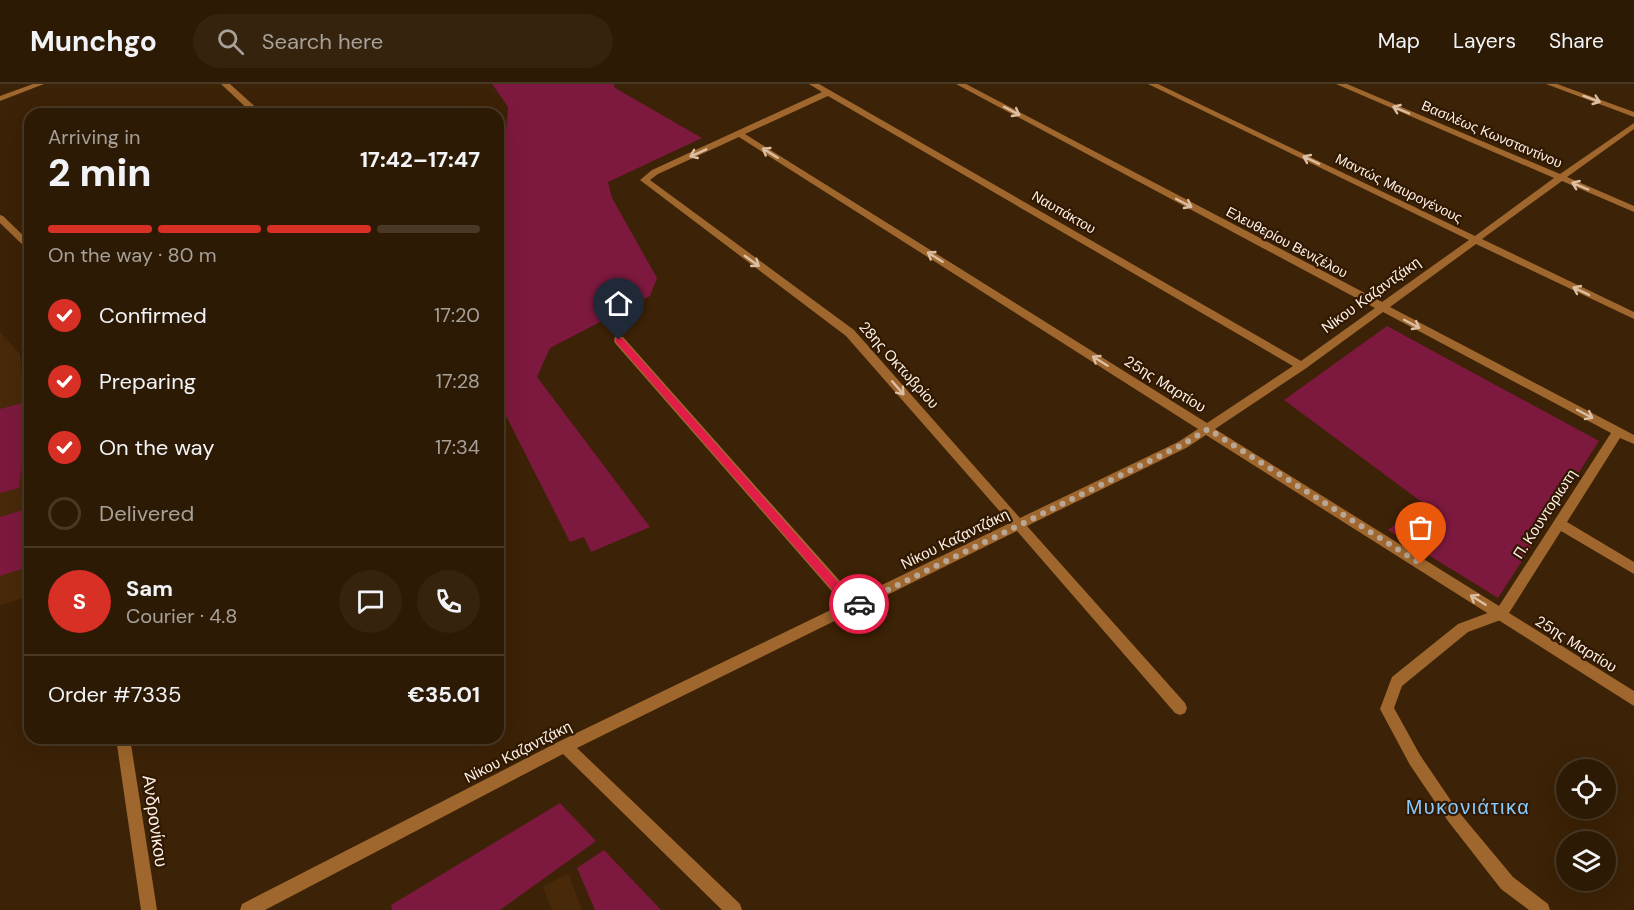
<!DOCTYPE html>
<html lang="en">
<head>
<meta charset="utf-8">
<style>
	:root { --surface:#2d1a04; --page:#35230e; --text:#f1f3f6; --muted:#a7a19a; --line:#483826; --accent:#d93025 }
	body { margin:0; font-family:"DM Sans",sans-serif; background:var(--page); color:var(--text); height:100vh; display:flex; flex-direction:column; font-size:22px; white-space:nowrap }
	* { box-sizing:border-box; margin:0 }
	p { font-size:20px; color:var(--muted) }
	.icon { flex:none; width:33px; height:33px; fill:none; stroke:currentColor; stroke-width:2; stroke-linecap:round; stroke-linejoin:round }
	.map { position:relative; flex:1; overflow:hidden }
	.drawer { position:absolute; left:24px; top:24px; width:480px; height:636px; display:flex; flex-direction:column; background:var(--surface); border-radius:18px; box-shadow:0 6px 24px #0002,0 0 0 2px var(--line) }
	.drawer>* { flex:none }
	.controls { position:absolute; left:1556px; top:675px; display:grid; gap:12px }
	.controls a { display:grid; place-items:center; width:60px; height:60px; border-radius:50%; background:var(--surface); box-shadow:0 6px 24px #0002,0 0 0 2px var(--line); font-size:30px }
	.pin { position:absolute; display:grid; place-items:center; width:51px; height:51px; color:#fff; margin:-62px -26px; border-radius:50% 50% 50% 0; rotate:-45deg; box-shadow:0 0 6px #0007 }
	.pin .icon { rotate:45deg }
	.courier { position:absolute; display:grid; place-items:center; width:60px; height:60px; margin:-30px; border:4px solid #e11d48; border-radius:50%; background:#fff; color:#222; box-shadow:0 2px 8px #0007 }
	.overview em { font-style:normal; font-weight:800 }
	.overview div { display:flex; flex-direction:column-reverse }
	.overview { display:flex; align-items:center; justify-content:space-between; height:102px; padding:0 24px }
	h1 { font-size:39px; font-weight:800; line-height:45px }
	.bar { display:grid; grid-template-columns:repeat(4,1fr); gap:9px 6px; align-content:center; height:72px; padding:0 24px }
	.bar i { height:8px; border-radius:4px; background:var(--line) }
	.bar .on { background:var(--accent) }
	.bar p { grid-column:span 4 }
	.line { display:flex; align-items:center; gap:15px; padding:0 24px; border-top:2px solid var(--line) }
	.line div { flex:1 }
	.round { display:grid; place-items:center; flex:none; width:63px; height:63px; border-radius:32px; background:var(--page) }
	ol { padding:0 24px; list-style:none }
	li { display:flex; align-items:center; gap:18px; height:66px }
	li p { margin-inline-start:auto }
	li .icon { padding:6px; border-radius:50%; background:var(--accent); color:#fff; stroke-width:4 }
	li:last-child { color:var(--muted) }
	li i { width:33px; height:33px; border:3px solid var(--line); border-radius:50% }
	header { display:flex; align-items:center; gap:36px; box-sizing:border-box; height:84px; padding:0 30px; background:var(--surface); border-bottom:2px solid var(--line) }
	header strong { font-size:28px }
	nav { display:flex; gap:33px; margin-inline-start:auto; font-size:21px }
	.search { width:420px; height:54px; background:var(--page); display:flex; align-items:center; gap:15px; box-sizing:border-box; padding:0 21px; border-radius:33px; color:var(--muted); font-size:22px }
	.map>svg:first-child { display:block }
	.built { fill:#482a0a }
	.green { fill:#7d193e }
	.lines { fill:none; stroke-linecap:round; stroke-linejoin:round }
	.lane { fill:#9f672d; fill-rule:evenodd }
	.street { fill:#9f672d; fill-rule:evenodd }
	.oneway { stroke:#dbbfa5 }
	.route { fill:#e11d48 }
	.done { stroke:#b8a797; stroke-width:6; stroke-dasharray:0 10.8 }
	.labels { text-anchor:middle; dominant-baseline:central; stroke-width:4.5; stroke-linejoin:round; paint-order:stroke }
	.far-street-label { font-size:14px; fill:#fbefe5; stroke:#311800 }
	.street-label { font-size:15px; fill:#fbefe5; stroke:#311800 }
	.near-street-label { font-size:18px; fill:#fbefe5; stroke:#311800 }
	.near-neighbourhood-label { font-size:20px; letter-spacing:1.5px; fill:#88c9fe; stroke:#311800 }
</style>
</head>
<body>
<header>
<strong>Munchgo</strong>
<div class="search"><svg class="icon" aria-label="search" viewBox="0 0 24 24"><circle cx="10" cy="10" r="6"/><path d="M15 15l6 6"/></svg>Search here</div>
<nav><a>Map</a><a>Layers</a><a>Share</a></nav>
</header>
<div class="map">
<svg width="1634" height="826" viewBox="0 0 1634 826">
	<rect width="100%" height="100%" fill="#3c2206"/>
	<!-- built -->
	<g class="built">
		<polygon points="0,248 20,270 24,314 30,313 30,512 0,521"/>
		<polygon points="568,789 582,826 552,826 543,803"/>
	</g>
	<!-- green -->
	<g class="green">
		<polygon points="492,0 614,0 615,4 702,54 608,98 612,114 657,194 650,212 550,264 537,293 650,443 591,468 584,453 570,458 498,316 498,53 506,49 508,23"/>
		<polygon points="1387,242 1599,357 1498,514 1388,446 1423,419 1284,316"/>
		<polygon points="30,317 19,404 0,409 0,325"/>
		<polygon points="30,424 25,484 0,492 0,433"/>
		<polygon points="560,719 596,757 500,826 392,826 391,821"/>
		<polygon points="604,766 661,826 595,826 577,784"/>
	</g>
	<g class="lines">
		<!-- lane -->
		<polygon class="lane" points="1501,524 1506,526 1508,530 1506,534 1468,548 1402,602 1394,624 1420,671 1458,727 1513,793 1548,820 1550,826 1529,826 1501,805 1448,737 1410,681 1380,625 1392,593 1458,540"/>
		<!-- street -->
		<g class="street">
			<polygon points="33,0 44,0 0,17 0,12"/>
			<polygon points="221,0 230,0 260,27 260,30 253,30"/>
			<path d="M809 0H819L1301 277 1375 224 956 0H966L1382 218 1469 156 1148 0H1158L1475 152 1554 94 1336 0H1347L1560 90 1634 39V45L1567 93 1634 122V128L1562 97 1482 155 1634 228V235L1476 160 1390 223 1634 351V360L1620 354 1567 438 1634 478V490L1561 447 1509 529 1634 607V622L1206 351 1186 364 1027 442 1185 619 1187 624 1185 629 1180 631 1175 629 1017 447 577 664 740 820 742 826H722L563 670 265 826H240L242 820 560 657 843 520 615 259 614 256 615 253H623L855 514 1010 439 846 252 640 96 652 86 822 8ZM828 12 1293 282 1207 339 745 50ZM739 53 1198 345 1178 358 1020 434 854 246 650 96 658 90ZM1383 228 1611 349 1499 522 1215 345 1305 285Z"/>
			<polygon points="1546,0 1557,0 1634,28 1634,33"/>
			<polygon points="0,131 3,132 30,158 30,166 27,165 0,139"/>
			<polygon points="116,654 130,654 157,826 141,826"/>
		</g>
	</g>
	<!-- one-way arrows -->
	<defs><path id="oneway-shaft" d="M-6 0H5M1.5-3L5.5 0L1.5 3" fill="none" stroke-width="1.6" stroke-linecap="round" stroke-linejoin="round" transform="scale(1.5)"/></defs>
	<g class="oneway">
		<use href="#oneway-shaft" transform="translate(1592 15) rotate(20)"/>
		<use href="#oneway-shaft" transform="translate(1401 26) rotate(-157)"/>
		<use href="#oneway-shaft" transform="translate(1012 27) rotate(28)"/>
		<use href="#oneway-shaft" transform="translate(698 69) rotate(156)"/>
		<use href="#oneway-shaft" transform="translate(770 69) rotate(-148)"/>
		<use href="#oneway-shaft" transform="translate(1311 76) rotate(-154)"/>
		<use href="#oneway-shaft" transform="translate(1580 102) rotate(-157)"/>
		<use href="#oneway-shaft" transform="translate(1184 119) rotate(28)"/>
		<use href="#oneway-shaft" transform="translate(935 173) rotate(-148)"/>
		<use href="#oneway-shaft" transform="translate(752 177) rotate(36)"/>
		<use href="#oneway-shaft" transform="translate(1581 207) rotate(-154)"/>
		<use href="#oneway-shaft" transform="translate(1412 240) rotate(28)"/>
		<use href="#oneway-shaft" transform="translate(1100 277) rotate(-148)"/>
		<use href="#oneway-shaft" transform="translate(898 304) rotate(49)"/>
		<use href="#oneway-shaft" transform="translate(1585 330) rotate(28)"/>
		<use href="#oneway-shaft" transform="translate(1478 516) rotate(-148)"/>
	</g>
	<!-- route -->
	<polygon class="route" points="616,254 622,254 855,517 863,516 863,523 854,527 850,526 616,258"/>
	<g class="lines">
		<!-- done -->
		<polyline class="done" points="859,520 1182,361 1208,345 1421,480"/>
	</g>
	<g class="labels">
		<!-- far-street labels -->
		<g class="far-street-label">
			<text transform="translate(1492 50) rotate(23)">Βασιλέως Κωνσταντίνου</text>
			<text transform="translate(1399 104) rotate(26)">Μαντώς Μαυρογένους</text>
			<text transform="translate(1064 128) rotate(30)">Ναυπάκτου</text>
			<text transform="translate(1287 158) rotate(28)">Ελευθερίου Βενιζέλου</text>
		</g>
		<!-- street labels -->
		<g class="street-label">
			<text transform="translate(1371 211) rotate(-36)">Νίκου Καζαντζάκη</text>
			<text transform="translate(899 281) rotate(48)">28ης Οκτωβρίου</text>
			<text transform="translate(1165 300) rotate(32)">25ης Μαρτίου</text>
			<text transform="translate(1545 430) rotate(-57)">Π. Κουντοριωτη</text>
			<text transform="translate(955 455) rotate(-26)">Νίκου Καζαντζάκη</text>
			<text transform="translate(1576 560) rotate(32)">25ης Μαρτίου</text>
			<text transform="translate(518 668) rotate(-27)">Νίκου Καζαντζάκη</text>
		</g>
		<!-- near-street labels -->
		<g class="near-street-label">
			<text transform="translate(155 737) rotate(82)">Ανδρονίκου</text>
		</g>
		<!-- near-neighbourhood labels -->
		<g class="near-neighbourhood-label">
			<text x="1468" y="723">Μυκονιάτικα</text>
		</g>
	</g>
</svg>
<div class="controls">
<a><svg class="icon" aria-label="locate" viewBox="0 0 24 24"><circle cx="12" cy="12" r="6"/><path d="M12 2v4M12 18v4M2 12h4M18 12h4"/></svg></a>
<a><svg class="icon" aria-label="layers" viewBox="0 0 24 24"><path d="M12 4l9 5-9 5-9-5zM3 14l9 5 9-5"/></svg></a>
</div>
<div class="pin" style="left:1421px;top:480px;background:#ea580c"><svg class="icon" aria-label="bag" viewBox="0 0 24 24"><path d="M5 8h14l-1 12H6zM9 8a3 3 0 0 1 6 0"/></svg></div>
<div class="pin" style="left:619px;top:256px;background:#1f2937"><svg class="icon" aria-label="home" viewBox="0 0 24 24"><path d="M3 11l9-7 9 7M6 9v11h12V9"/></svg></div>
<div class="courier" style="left:859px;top:520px"><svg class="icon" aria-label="car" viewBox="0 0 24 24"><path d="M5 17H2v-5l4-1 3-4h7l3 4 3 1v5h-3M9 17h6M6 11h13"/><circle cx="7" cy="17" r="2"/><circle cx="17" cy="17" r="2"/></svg></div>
<section class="drawer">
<div class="overview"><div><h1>2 min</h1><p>Arriving in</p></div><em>17:42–17:47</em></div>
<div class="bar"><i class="on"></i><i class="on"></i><i class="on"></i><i></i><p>On the way · 80 m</p></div>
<ol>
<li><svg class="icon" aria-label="check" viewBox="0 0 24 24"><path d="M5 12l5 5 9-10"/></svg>Confirmed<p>17:20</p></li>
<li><svg class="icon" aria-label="check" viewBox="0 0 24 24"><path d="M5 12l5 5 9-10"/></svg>Preparing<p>17:28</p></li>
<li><svg class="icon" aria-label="check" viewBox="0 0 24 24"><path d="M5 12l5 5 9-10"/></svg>On the way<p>17:34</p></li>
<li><i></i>Delivered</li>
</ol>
<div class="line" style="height:108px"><b class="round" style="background:var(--accent);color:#fff">S</b><div><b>Sam</b><p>Courier · 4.8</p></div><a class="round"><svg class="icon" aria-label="chat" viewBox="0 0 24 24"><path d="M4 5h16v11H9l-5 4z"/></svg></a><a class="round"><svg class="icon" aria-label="phone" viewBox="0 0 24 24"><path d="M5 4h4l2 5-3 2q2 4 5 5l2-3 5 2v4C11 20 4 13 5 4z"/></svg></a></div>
<div class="line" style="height:78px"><div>Order #7335</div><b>€35.01</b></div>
</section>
</div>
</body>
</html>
